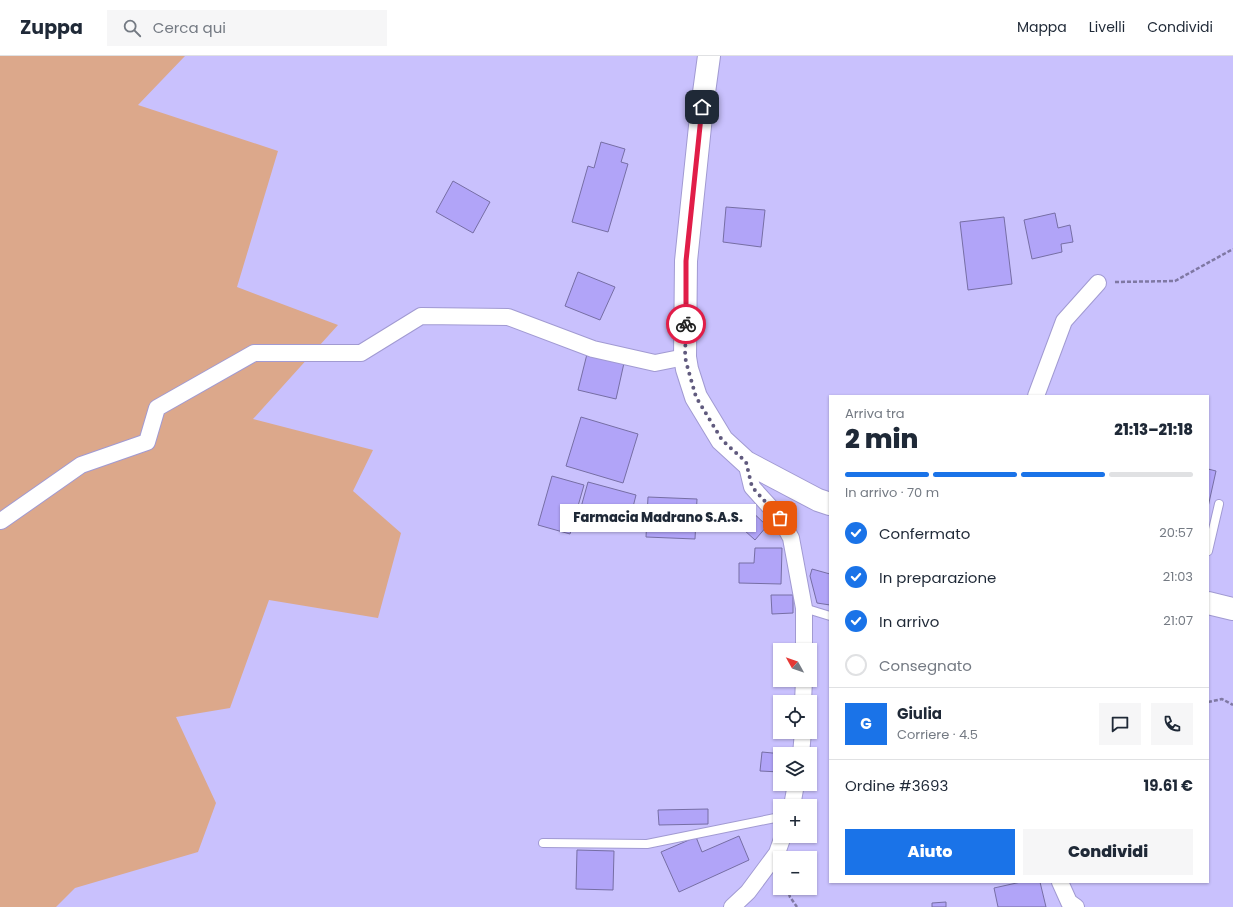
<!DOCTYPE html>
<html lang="it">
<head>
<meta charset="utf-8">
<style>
	:root { --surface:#fff; --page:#f6f6f7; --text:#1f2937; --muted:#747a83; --line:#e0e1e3; --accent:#1a73e8 }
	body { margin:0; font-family:Poppins,sans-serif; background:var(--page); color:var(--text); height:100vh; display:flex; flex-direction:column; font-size:15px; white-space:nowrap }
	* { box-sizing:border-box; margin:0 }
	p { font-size:13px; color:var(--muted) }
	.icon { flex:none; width:22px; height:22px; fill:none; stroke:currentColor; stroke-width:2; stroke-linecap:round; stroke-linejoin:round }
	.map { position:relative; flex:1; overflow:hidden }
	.sheet { position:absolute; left:829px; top:339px; width:380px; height:488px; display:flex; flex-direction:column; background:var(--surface); border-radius:0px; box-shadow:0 1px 3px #0004 }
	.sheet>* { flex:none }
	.needle { width:26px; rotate:310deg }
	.buttons { position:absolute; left:773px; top:587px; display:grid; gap:8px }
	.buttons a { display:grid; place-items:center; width:44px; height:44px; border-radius:0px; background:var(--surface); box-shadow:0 1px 3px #0004; font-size:20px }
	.pin { position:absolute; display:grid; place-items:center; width:34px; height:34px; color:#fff; margin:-17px; border-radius:8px; box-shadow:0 2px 6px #0006 }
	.courier { position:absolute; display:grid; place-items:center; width:40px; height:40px; margin:-20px; border:3px solid #e11d48; border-radius:50%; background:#fff; color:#222; box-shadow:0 1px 5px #0007 }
	.bubble { position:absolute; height:28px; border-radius:0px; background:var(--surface); box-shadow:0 1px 3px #0004; font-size:13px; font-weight:800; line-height:28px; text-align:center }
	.head em { font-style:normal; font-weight:800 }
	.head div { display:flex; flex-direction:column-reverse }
	.head { display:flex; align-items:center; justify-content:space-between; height:68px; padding:0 16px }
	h1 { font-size:26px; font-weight:800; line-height:30px }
	.bar { display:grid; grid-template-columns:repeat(4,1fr); gap:6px 4px; align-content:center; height:48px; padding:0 16px }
	.bar i { height:5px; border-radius:3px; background:var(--line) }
	.bar .on { background:var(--accent) }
	.bar p { grid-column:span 4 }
	.line { display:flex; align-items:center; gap:10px; padding:0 16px; border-top:1px solid var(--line) }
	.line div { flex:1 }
	.round { display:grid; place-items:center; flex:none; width:42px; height:42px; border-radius:0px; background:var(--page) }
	ol { padding:0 16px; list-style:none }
	li { display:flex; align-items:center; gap:12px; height:44px }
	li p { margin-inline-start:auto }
	li .icon { padding:4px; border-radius:50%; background:var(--accent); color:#fff; stroke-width:4 }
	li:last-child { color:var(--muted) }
	li i { width:22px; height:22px; border:2px solid var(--line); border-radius:50% }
	.cta { display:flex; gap:8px; margin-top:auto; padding:8px 16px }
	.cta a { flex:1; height:46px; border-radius:0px; background:var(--accent); color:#fff; font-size:16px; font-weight:800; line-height:46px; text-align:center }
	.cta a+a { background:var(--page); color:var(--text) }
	header { display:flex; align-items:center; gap:24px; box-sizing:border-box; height:56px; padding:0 20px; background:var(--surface); border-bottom:1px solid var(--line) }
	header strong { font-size:19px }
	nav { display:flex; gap:22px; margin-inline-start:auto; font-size:14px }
	.search { width:280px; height:36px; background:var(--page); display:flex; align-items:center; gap:10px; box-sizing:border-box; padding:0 14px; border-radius:0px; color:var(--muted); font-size:15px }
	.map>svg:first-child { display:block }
	.green { fill:#dca88b }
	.building { fill:#b1a4f8; stroke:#766ea4 }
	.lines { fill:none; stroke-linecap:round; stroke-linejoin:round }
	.lane-casing { stroke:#a19ad2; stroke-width:10 }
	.street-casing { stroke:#a19ad2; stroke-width:18 }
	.secondary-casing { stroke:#a19ad2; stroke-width:24 }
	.path { stroke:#7f78a3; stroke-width:2.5; stroke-dasharray:4 2; stroke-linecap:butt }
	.lane { stroke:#fff; stroke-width:8 }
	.street { stroke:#fff; stroke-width:16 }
	.secondary { stroke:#fff; stroke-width:22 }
	.done { stroke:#605a7e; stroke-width:4; stroke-dasharray:0 7.2 }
	.route { stroke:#e11d48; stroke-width:5 }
</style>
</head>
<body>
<header>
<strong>Zuppa</strong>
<div class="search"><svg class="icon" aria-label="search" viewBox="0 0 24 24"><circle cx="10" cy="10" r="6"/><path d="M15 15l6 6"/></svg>Cerca qui</div>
<nav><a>Mappa</a><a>Livelli</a><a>Condividi</a></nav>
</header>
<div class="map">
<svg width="1233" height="851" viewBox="0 0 1233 851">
	<rect width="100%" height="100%" fill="#c9c1fd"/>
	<!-- green -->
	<polygon class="green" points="0,0 185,0 138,49 278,95 237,231 338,269 253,363 373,394 353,435 401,477 378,562 269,544 230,652 176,661 216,747 198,796 75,832 56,851 0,851"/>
	<!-- building -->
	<g class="building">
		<polygon points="601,86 625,93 621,106 628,108 608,176 572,166 588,110 594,112"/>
		<polygon points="453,125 490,146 473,177 436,156"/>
		<polygon points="726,151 765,154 761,191 723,186"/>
		<polygon points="1055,157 1058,172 1070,169 1073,186 1061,188 1062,196 1032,203 1024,164"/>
		<polygon points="1004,161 1012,228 968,234 960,166"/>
		<polygon points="578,216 615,231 600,264 565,250"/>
		<polygon points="587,298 624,307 616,343 578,334"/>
		<polygon points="581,361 638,378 623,427 566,410"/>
		<polygon points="1208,413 1216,415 1208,451"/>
		<polygon points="552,420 584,429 570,478 538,469"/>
		<polygon points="588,426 636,439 627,475 578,462"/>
		<polygon points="648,441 697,443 695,483 646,481"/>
		<polygon points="745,449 767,470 755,484 732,463"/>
		<polygon points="755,492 782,492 781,528 739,527 739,507 754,507"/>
		<polygon points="812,513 830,518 830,549 817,547 810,520"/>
		<polygon points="771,539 793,539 793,557 772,558"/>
		<polygon points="762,696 783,698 780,698 780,716 760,715"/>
		<polygon points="708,753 708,768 659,769 658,754"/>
		<polygon points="739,780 749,804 679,836 661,796 696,781 702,796"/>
		<polygon points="577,794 614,795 613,834 576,833"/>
		<polygon points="1021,826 1040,826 1046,851 998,851 994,832"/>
		<polygon points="946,846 946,851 932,851 932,847"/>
	</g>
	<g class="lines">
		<defs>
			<g id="lane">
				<polyline points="1208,495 1219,448"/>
				<polyline points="804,552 830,560"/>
				<polyline points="543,787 647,788 780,761"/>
			</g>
			<g id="street">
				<polyline points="1036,340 1064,265 1098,227"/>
				<polyline points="746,406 752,431 780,462 791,482 804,552 804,594"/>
				<polyline points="1,465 81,409 147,386 157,352 254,297 361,297 421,260 508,261 593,293 655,307 685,301"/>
				<polyline points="803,646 804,624"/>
				<polyline points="801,698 803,676"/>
				<polyline points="792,750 796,728"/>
				<polyline points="1060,826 1069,846 1076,851"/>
				<polyline points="732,851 748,836 777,797 783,780"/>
			</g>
			<g id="secondary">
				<polyline points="709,0 702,51 686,205 685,301 687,313 696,341 722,384 746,406 818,444 830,448"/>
				<polyline points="1208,547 1233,553"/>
			</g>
		</defs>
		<!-- lane casing -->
		<use href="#lane" class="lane-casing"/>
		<!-- street casing -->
		<use href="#street" class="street-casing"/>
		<!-- secondary casing -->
		<use href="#secondary" class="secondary-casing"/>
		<!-- path -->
		<g class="path">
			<polyline points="1115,226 1175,225 1233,193"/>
			<polyline points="1208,646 1222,643 1233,649"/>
			<polyline points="787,832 790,841 797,851"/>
		</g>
		<!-- lane -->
		<use href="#lane" class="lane"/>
		<!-- street -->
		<use href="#street" class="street"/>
		<!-- secondary -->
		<use href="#secondary" class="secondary"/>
	</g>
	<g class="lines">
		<!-- done -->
		<polyline class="done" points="686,268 685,301 688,313 696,341 722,384 746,406 752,431 780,462"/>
		<!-- route -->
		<polyline class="route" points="686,268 686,205 702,51"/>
	</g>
</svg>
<div class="buttons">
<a><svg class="needle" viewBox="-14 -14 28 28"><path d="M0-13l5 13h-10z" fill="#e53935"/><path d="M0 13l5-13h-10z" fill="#747a83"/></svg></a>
<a><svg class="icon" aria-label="locate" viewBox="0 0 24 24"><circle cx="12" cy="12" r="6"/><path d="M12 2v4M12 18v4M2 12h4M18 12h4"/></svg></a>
<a><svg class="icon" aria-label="layers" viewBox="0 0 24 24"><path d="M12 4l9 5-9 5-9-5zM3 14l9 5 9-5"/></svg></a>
<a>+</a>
<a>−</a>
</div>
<div class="pin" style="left:780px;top:462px;background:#ea580c"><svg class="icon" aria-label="bag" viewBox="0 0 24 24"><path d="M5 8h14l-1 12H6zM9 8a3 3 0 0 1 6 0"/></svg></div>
<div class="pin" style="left:702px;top:51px;background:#1f2937"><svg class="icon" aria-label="home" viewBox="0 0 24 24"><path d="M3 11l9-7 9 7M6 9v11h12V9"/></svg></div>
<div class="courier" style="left:686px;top:268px"><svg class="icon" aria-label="bike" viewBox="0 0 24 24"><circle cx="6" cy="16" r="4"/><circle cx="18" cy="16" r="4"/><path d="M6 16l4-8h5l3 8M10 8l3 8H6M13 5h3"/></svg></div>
<div class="bubble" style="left:560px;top:448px;width:196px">Farmacia Madrano S.A.S.</div>
<section class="sheet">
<div class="head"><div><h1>2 min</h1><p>Arriva tra</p></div><em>21:13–21:18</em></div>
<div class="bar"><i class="on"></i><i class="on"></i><i class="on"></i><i></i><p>In arrivo · 70 m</p></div>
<ol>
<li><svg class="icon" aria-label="check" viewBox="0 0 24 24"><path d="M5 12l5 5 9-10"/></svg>Confermato<p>20:57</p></li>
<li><svg class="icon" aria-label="check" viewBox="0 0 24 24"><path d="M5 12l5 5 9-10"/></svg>In preparazione<p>21:03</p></li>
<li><svg class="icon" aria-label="check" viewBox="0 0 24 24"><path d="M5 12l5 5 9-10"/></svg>In arrivo<p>21:07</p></li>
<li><i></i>Consegnato</li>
</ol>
<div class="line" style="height:72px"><b class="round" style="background:var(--accent);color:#fff">G</b><div><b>Giulia</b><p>Corriere · 4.5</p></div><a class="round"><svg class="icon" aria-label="chat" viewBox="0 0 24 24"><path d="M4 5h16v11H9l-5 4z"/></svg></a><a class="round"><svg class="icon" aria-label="phone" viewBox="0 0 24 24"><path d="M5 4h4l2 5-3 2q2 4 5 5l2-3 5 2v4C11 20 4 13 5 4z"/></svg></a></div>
<div class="line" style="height:52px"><div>Ordine #3693</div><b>19.61 €</b></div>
<div class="cta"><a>Aiuto</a><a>Condividi</a></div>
</section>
</div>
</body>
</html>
